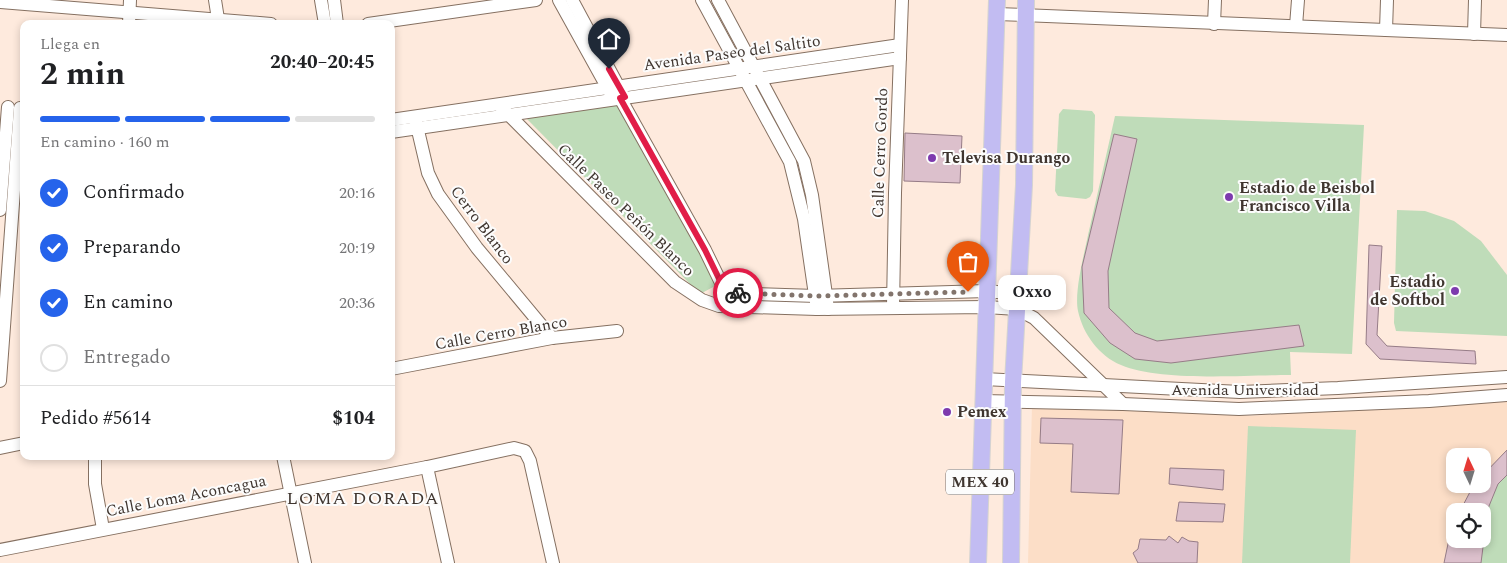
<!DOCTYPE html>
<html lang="es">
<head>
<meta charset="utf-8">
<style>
	:root { --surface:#fff; --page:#f2f2f2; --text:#202124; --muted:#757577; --line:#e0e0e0; --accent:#2563eb }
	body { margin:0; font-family:Spectral,serif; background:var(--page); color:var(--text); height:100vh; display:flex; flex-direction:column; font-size:19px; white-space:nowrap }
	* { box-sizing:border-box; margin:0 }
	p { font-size:16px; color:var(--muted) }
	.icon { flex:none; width:28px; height:28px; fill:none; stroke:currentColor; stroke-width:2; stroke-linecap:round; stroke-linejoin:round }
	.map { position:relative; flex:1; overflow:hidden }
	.drawer { position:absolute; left:20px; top:20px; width:375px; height:440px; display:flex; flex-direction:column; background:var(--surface); border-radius:10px; box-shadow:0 2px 8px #0003 }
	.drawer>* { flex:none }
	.needle { width:32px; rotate:356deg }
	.fabs { position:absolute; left:1446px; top:448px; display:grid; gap:10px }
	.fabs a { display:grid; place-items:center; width:45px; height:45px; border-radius:10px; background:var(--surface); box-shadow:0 2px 8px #0003; font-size:25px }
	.pin { position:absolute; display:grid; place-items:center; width:42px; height:42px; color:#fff; margin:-51px -21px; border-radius:50% 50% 50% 0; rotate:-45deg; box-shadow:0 0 5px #0007 }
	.pin .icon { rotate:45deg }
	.courier { position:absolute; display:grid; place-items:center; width:50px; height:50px; margin:-25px; border:4px solid #e11d48; border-radius:50%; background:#fff; color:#222; box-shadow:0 1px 6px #0007 }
	.bubble { position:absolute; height:35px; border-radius:10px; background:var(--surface); box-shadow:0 2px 8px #0003; font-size:16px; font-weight:700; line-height:35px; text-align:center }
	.head em { font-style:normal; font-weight:700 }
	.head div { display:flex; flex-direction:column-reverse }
	.head { display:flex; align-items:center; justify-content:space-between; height:85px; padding:0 20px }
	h1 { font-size:32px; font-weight:700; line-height:38px }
	.bar { display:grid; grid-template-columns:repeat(4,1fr); gap:8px 5px; align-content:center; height:60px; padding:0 20px }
	.bar i { height:6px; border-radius:4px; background:var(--line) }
	.bar .active { background:var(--accent) }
	.bar p { grid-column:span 4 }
	.line { display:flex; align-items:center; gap:12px; padding:0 20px; border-top:1px solid var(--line) }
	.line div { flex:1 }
	ol { padding:0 20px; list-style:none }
	li { display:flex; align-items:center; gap:15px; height:55px }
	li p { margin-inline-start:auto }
	li .icon { padding:5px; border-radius:50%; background:var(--accent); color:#fff; stroke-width:4 }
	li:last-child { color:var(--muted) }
	li i { width:28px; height:28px; border:2px solid var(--line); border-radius:50% }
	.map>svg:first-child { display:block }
	.built { fill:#fcdec7; fill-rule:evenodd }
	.green { fill:#bfdcb9 }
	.building { fill:#dcc0cc; stroke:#967c87 }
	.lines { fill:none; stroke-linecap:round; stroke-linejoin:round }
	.minor-casing { stroke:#857061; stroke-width:14 }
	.major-casing { stroke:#d5d3d1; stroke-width:18 }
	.minor { stroke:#fff; stroke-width:12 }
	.major { stroke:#c2bcf2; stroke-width:16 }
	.done { stroke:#82746c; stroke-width:5; stroke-dasharray:0 9 }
	.route { stroke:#e11d48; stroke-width:6 }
	.poi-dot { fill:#7d3aae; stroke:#fcfcfc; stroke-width:2 }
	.labels { text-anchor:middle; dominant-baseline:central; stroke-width:4; stroke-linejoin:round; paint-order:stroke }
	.shield { fill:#fcfcfc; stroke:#78716c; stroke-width:1 }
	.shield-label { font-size:15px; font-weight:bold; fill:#3f352f }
	.street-label { font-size:16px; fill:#3f352f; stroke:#fcfcfc }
	.poi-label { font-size:16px; font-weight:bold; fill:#3f352f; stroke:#fcfcfc; text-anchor:start }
	.neighbourhood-label { font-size:18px; letter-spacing:1px; fill:#3f352f; stroke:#fcfcfc }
</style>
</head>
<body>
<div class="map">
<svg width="1507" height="563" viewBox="0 0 1507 563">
	<rect width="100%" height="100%" fill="#feeadd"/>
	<!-- built -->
	<path class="built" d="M1507 399V563H1028L1032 405 1251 416ZM1455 456H1482V484H1455ZM1455 511H1482V539H1455Z"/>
	<!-- green -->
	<g class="green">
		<polygon points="615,102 717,285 700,294 525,117"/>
		<polygon points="1063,109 1092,111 1095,115 1093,191 1090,197 1086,199 1058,196 1055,191 1059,114"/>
		<path d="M1115 116 1364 125 1352 354 1290 352 1291 375C1246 375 1161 382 1121 365 1099 356 1083 334 1078 311 1074 292 1084 255 1088 235 1097 196 1106 156 1115 116Z"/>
		<polygon points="1397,210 1425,211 1454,221 1481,241 1507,275 1507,336 1396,331 1394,323"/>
		<polygon points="1248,426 1356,430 1350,563 1242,563"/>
		<polygon points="1507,450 1507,563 1444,563 1451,530 1455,522 1455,539 1482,539 1482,511 1460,511 1477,484 1482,484 1483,476"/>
	</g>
	<!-- building -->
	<g class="building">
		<polygon points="905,133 962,136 960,183 904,181"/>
		<polygon points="1114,134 1137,139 1108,271 1109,308 1135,333 1157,341 1299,325 1304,346 1171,363 1135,359 1110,343 1084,313 1082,267"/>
		<polygon points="1369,245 1382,246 1377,335 1387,346 1475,351 1476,364 1380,359 1366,344"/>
		<polygon points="1041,418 1123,420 1119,494 1071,492 1073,444 1040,443"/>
		<polygon points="1507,450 1507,475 1498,484 1487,511 1460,511 1470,492 1477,484 1482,484 1482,476"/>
		<polygon points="1170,468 1224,470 1223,490 1169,484"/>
		<polygon points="1179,502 1225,504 1223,522 1176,521"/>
		<polygon points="1169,536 1178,543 1182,537 1189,541 1198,542 1197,563 1138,563 1133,553 1138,549 1140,539 1166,540"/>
		<polygon points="1449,539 1484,539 1481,563 1444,563"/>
	</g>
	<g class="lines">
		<defs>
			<g id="minor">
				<polyline points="215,0 218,19"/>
				<polyline points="321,0 325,24"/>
				<polyline points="334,0 337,24"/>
				<polyline points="559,0 611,94"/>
				<polyline points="572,0 622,93"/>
				<polyline points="702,0 790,162 804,219 817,309"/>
				<polyline points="718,0 804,161 812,195 828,309"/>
				<polyline points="0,2 271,24"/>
				<polyline points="997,14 1507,35"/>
				<polyline points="129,24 130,0"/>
				<polyline points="368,24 536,0"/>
				<polyline points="1214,24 1215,0"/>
				<polyline points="1296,26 1298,0"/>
				<polyline points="1386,30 1387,0"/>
				<polyline points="1474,34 1475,0"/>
				<polyline points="620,98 705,250 726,293"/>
				<polyline points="499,105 675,282 702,300 719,306 817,309 986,307 1017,309 1034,318 1123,404"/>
				<polyline points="391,120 900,45"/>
				<polyline points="416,122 428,173 438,194 477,248 552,338"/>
				<polyline points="391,132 900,58"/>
				<polyline points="0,210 8,107"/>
				<polyline points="726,293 816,296 986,291 1018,294"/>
				<polyline points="893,307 895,193 902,0"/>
				<polyline points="391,369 552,338 617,331"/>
				<polyline points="984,379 1240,392 1338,388 1507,377"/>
				<polyline points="0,381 20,108"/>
				<polyline points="983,401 1123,404 1239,409 1429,401 1507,395"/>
				<polyline points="0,448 24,443"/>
				<polyline points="95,456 95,484 103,529"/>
				<polyline points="283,456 305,563"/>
				<polyline points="427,467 448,563"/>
				<polyline points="0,550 427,467 514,448 525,451 530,461 553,563"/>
			</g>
			<g id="major">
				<polyline points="978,563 997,0"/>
				<polyline points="1011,563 1013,382 1024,185 1026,0"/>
			</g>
		</defs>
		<!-- minor casing -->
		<use href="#minor" class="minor-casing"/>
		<!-- major casing -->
		<use href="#major" class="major-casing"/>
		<!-- minor -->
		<use href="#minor" class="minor"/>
		<!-- major -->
		<use href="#major" class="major"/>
	</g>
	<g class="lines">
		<!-- done -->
		<polyline class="done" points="738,293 816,296 968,292"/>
		<!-- route -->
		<polyline class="route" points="609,69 625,97 620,98 705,250 726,293 738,293"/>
	</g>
	<!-- markers -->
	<g class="poi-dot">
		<circle cx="932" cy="158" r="5"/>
		<circle cx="1229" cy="197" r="5"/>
		<circle cx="1455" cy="291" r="5"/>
		<circle cx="947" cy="412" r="5"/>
	</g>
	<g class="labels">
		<!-- shield labels -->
		<rect class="shield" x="946" y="469.5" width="68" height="25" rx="4"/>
		<g class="shield-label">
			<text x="980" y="482">MEX 40</text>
		</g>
		<!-- street labels -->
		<g class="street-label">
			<text transform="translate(732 53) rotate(-8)">Avenida Paseo del Saltito</text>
			<text transform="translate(880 153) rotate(-88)">Calle Cerro Gordo</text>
			<text transform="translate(626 210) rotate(44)">Calle Paseo Peñón Blanco</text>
			<text transform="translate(482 225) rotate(53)">Cerro Blanco</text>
			<text transform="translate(501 333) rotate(-10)">Calle Cerro Blanco</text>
			<text x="1245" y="390">Avenida Universidad</text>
			<text transform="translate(186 496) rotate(-11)">Calle Loma Aconcagua</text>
		</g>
		<!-- poi labels -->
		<g class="poi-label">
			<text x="942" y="158">Televisa Durango</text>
			<text x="1239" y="188">Estadio de Beisbol<tspan x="1239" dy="18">Francisco Villa</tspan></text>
			<text x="1445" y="282" text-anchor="end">Estadio<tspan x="1445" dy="18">de Softbol</tspan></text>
			<text x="957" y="412">Pemex</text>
		</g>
		<!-- neighbourhood labels -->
		<g class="neighbourhood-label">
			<text x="363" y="498">LOMA DORADA</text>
		</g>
	</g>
</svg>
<div class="fabs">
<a><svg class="needle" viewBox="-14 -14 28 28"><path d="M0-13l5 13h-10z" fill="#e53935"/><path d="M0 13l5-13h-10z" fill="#757577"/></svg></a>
<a><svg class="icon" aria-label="locate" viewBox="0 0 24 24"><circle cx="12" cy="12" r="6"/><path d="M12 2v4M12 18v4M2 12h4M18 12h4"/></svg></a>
</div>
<div class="pin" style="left:968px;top:292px;background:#ea580c"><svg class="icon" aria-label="bag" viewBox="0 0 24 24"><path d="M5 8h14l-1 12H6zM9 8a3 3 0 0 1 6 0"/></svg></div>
<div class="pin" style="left:609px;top:69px;background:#1f2937"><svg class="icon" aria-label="home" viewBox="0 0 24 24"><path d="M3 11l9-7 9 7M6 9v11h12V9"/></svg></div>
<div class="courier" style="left:738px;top:293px"><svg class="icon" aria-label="bike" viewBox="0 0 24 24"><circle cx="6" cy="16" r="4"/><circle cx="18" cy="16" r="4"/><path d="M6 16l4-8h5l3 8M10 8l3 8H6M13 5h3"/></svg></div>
<div class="bubble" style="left:998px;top:275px;width:68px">Oxxo</div>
<section class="drawer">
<div class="head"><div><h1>2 min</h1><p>Llega en</p></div><em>20:40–20:45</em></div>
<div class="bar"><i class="active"></i><i class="active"></i><i class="active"></i><i></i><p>En camino · 160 m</p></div>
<ol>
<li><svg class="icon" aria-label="check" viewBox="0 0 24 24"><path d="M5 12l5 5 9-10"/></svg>Confirmado<p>20:16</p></li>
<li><svg class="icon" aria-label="check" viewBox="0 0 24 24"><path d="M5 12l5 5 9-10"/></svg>Preparando<p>20:19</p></li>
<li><svg class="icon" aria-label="check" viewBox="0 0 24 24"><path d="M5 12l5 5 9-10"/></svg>En camino<p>20:36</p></li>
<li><i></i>Entregado</li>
</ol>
<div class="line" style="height:65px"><div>Pedido #5614</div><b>$104</b></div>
</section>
</div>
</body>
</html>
